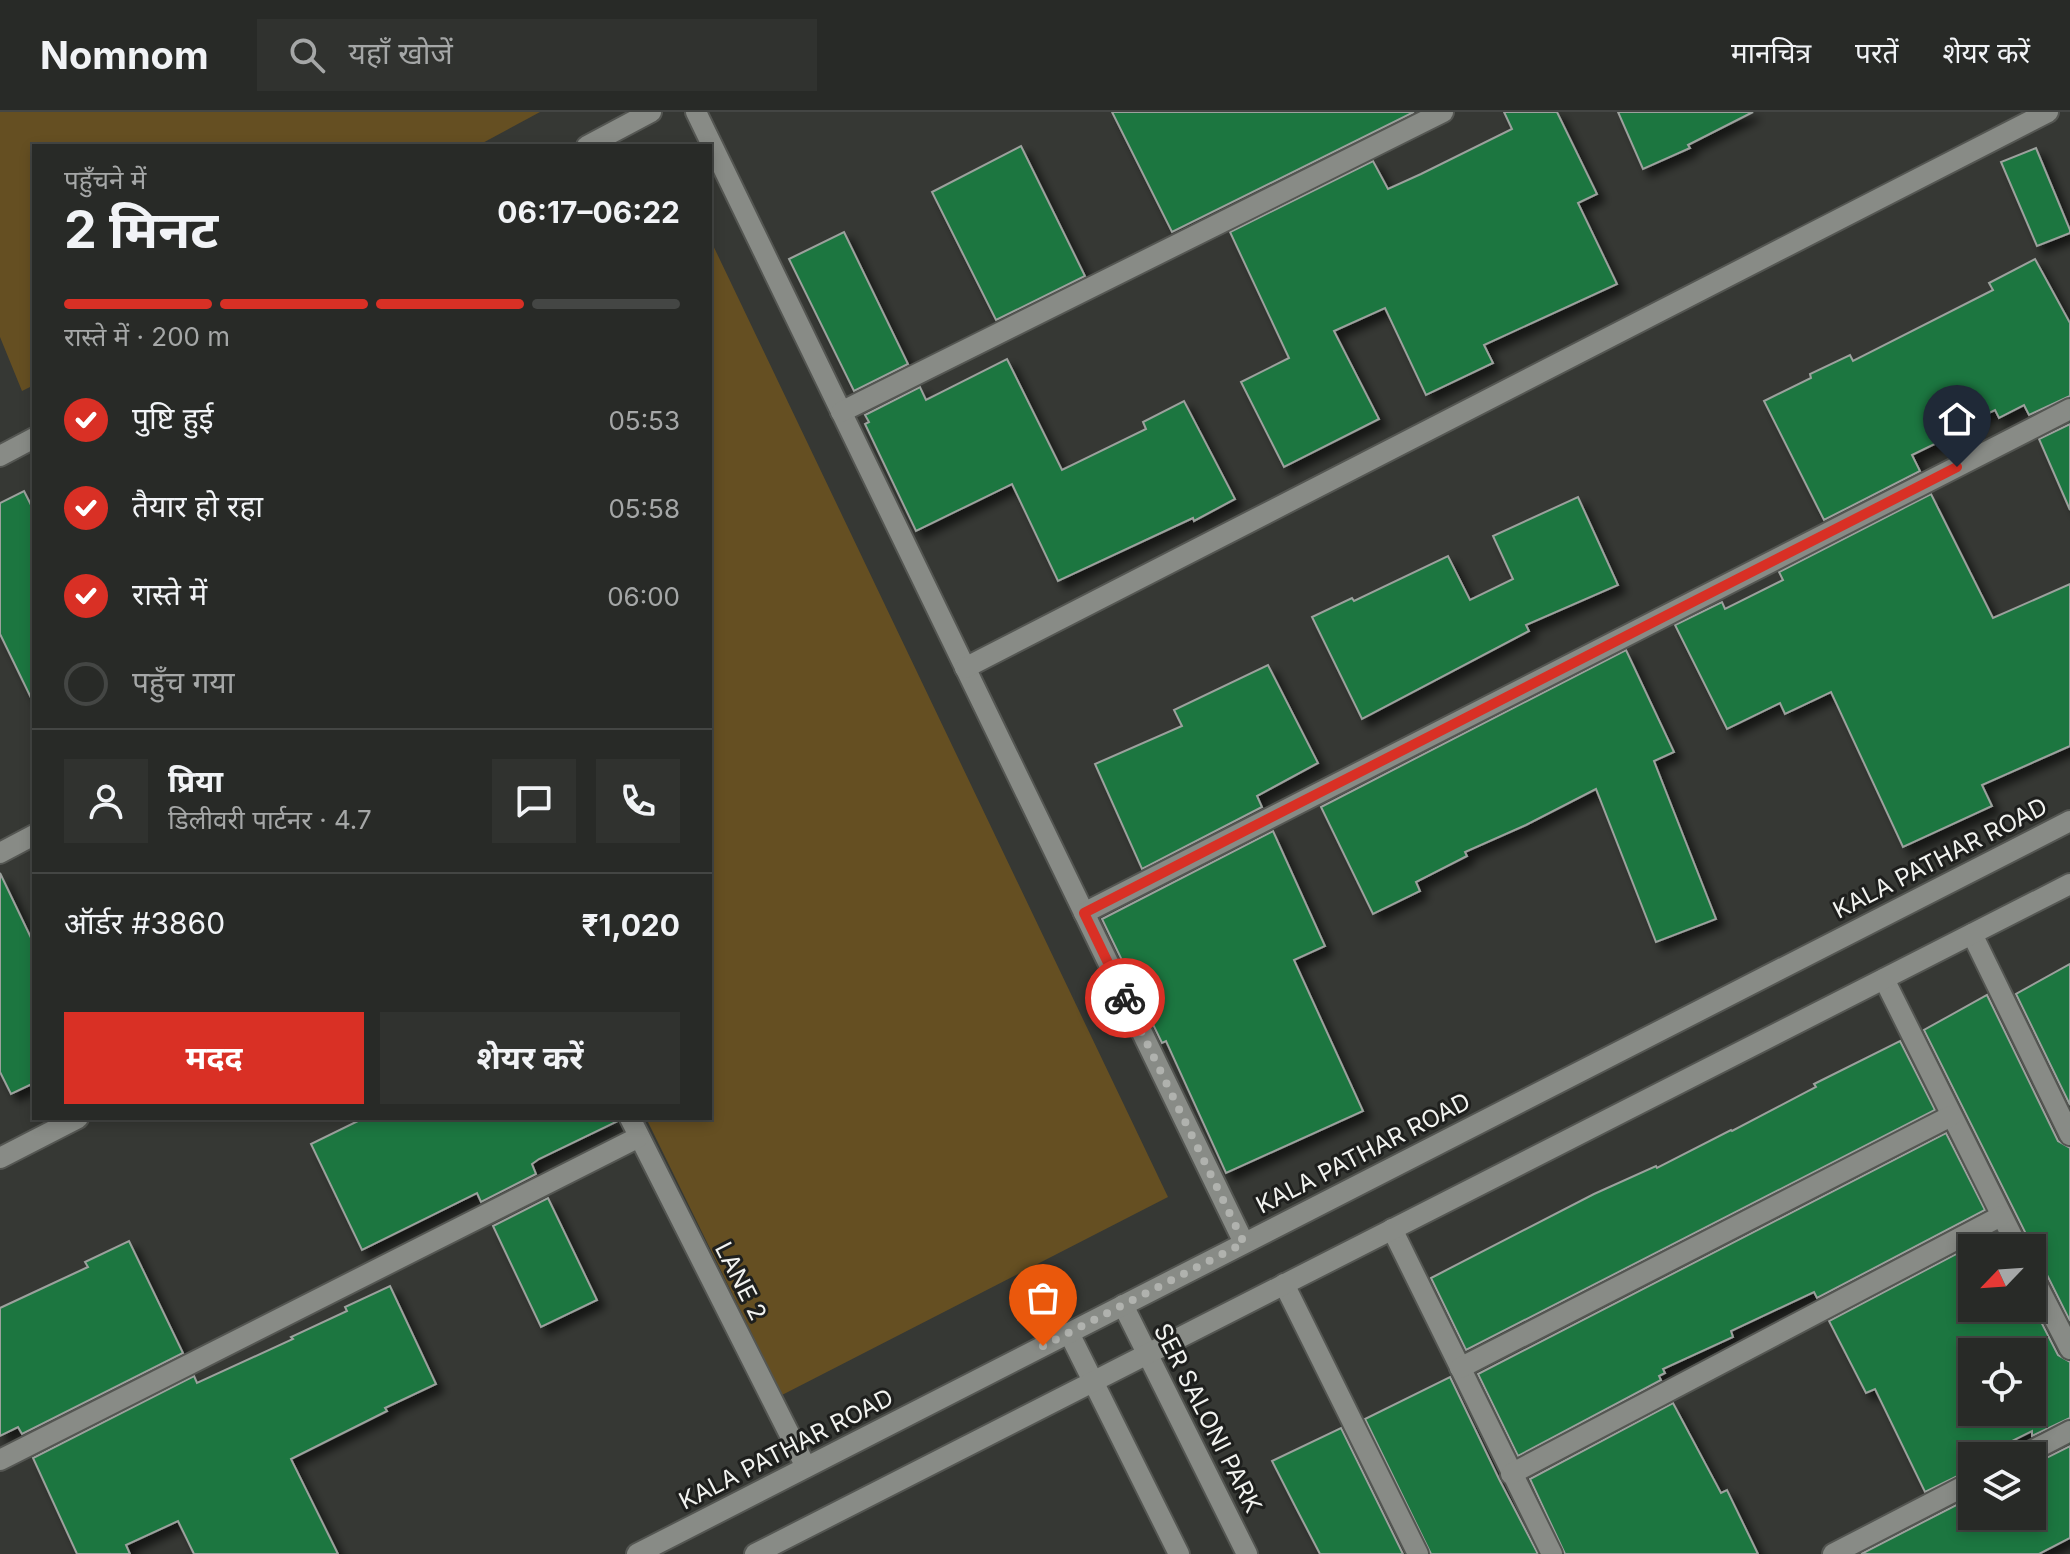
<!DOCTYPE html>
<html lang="hi">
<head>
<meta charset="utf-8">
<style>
	:root { --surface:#282a27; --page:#30322f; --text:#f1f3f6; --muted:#a5a7a7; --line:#444644; --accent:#d93025 }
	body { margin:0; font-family:Inter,"Noto Sans Devanagari",sans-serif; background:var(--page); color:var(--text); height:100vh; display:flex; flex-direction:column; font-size:30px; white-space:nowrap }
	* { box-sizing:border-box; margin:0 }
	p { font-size:26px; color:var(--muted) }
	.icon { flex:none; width:44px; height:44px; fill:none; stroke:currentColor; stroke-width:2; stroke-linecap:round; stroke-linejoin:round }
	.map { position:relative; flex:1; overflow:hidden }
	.drawer { position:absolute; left:32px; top:32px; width:680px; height:976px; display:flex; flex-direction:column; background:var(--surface); border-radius:0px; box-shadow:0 4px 12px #0003,0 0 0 2px var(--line) }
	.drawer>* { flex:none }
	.needle { width:52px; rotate:245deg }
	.tools { position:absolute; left:1958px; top:1122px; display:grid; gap:16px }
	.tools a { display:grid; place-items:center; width:88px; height:88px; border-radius:0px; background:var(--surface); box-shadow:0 4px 12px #0003,0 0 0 2px var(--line); font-size:40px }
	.pin { position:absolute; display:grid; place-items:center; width:68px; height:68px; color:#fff; margin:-82px -34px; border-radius:50% 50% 50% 0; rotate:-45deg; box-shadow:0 0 8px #0007 }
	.pin .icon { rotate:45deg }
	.courier { position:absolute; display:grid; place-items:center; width:80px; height:80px; margin:-40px; border:6px solid #d93025; border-radius:50%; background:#fff; color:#222; box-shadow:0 2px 10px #0007 }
	.summary em { font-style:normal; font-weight:700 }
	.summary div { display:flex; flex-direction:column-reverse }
	.summary { display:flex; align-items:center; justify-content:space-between; height:136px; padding:0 32px }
	h1 { font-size:52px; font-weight:700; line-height:60px }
	.bar { display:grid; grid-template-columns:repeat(4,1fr); gap:12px 8px; align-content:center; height:96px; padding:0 32px }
	.bar i { height:10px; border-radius:6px; background:var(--line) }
	.bar .selected { background:var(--accent) }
	.bar p { grid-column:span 4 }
	.line { display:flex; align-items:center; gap:20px; padding:0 32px; border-top:2px solid var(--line) }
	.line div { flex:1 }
	.round { display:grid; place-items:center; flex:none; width:84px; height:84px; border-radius:0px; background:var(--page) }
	ol { padding:0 32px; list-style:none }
	li { display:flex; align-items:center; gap:24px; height:88px }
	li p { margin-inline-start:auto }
	li .icon { padding:8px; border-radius:50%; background:var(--accent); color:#fff; stroke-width:4 }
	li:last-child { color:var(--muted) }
	li i { width:44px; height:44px; border:4px solid var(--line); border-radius:50% }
	.cta { display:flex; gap:16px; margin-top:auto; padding:16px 32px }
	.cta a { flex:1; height:92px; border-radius:0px; background:var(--accent); color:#fff; font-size:32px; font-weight:700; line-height:92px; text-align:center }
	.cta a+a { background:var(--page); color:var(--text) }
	header { display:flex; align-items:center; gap:48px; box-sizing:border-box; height:112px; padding:0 40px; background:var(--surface); border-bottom:2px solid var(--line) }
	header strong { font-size:38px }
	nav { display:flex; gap:44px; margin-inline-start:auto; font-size:28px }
	.search { width:560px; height:72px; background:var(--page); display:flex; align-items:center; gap:20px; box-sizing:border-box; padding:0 28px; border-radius:0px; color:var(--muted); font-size:30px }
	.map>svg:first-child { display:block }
	.green { fill:#654f22 }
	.building { fill:#1b7641; stroke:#9ca19d; stroke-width:2; fill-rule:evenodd; filter:url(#shadow) }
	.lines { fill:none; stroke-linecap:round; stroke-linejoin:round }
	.street-casing { stroke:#545652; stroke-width:24 }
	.secondary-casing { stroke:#545652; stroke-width:24 }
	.street { stroke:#888b86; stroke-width:20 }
	.secondary { stroke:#888b86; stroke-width:20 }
	.done { stroke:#b0b2ae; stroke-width:8; stroke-dasharray:0 14.4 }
	.route { stroke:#d93025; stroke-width:10 }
	.labels { text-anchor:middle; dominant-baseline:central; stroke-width:6; stroke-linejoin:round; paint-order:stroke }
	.street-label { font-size:24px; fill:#f2f3f0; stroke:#1e1f1d }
</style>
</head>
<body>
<header>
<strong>Nomnom</strong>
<div class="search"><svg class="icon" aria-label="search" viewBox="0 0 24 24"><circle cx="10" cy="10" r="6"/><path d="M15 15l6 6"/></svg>यहाँ खोजें</div>
<nav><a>मानचित्र</a><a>परतें</a><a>शेयर करें</a></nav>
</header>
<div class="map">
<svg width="2070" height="1442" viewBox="0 0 2070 1442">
	<defs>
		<filter id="shadow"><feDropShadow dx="7" dy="7" stdDeviation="4" flood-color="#0009"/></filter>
	</defs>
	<rect width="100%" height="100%" fill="#363834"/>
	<!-- green -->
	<g class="green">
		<polygon points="0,0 540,0 477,34 34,34 34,273 22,279 0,225"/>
		<polygon points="710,127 1168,1085 782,1283 646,1006 710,1006"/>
	</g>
	<!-- building -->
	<g class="building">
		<polygon points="1112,0 1414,0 1172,120"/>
		<polygon points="1504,0 1557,0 1597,82 1578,91 1617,172 1484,233 1493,251 1426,283 1385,196 1334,219 1379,307 1284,355 1241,270 1289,246 1230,120 1373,49 1388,77 1421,62 1512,17"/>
		<polygon points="1618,0 1753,0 1688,33 1690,36 1643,57"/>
		<polygon points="1021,34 1085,164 996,208 932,80"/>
		<polygon points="2036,36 2070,118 2070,121 2037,134 2001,50"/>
		<polygon points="844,120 908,252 854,279 789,147"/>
		<polygon points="2035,147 2070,211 2070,284 2029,303 2024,293 1999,306 1995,298 1945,322 1947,326 1912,343 1920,359 1824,408 1764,289 1811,266 1810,262 1850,243 1853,249 1993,178 1989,171"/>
		<polygon points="1007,247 1062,358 1146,317 1143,310 1184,289 1235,387 1194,409 1193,406 1058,469 1012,372 916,419 865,312 869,310 865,303 920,275 926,288"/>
		<polygon points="2070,312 2070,398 2039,327"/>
		<polygon points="24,379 34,399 34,592 0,522 0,391"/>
		<polygon points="1931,382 1993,506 2070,472 2070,634 1982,673 1992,694 1903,735 1831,580 1785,602 1780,591 1727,617 1675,513 1722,490 1725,497 1783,468 1779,460"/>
		<polygon points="1578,385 1618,473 1526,513 1529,519 1362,607 1312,505 1352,486 1354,489 1448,444 1470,488 1513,467 1493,424"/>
		<polygon points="1626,538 1674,640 1654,649 1716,807 1656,830 1596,677 1526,713 1465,740 1467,744 1416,770 1420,779 1373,802 1321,695"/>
		<polygon points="1268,553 1318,651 1257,684 1262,695 1142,757 1095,652 1182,614 1174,598"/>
		<polygon points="1273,719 1325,834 1294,848 1363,999 1226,1061 1166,929 1162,931 1102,807"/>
		<polygon points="0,761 34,832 34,971 11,982 0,960"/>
		<polygon points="2070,852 2070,993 2016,882"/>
		<polygon points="1987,883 2058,1029 2070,1036 2070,1209 2044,1157 2034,1150 2030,1130 1924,918"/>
		<polygon points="1900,929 1935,998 1466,1238 1431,1166 1594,1082 1656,1054 1657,1056 1731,1018 1732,1019 1816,975 1814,972"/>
		<polygon points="364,1006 617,1006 618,1009 539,1047 532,1052 536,1062 481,1090 477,1081 362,1138 311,1032"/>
		<polygon points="1946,1021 1985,1098 1817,1186 1814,1180 1731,1219 1733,1225 1663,1257 1665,1261 1659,1264 1661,1268 1518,1344 1478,1262"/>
		<polygon points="548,1086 597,1188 541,1215 493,1114"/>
		<path d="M1996 1121 2003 1136H1972V1196H2034L2058 1243 2070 1250V1306L2032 1324V1319L1982 1344H1972V1357L1925 1380 1875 1277 1866 1281 1829 1209ZM1972 1240H2032V1300H1972Z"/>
		<polygon points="129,1129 183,1241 22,1322 18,1315 0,1324 0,1196 88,1155 85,1150"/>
		<polygon points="390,1174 436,1272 385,1296 387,1299 291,1347 338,1442 194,1442 178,1409 126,1433 130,1442 77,1442 33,1346 194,1264 197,1271 293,1227 291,1225 347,1199 345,1195"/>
		<polygon points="1450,1265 1499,1367 1538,1442 1431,1442 1365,1307"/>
		<polygon points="1673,1291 1721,1381 1727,1378 1758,1442 1565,1442 1530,1367"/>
		<polygon points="1341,1316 1403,1442 1320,1442 1295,1394 1272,1349"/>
		<polygon points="2070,1334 2070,1426 2039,1442 1861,1442 1972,1385 1972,1404 2032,1404 2032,1353"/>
	</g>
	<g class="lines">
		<defs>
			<g id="street">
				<polyline points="696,0 1244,1131"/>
				<polyline points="587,34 651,0"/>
				<polyline points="841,300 1443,0"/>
				<polyline points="0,344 34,326"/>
				<polyline points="965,556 2048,0"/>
				<polyline points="0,741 34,723"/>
				<polyline points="1084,801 2070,297"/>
				<polyline points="1972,822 2070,1023"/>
				<polyline points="1884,867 2018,1136"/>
				<polyline points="630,1006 806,1355"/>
				<polyline points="0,1046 78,1006"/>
				<polyline points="1392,1117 1552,1442"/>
				<polyline points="2032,1163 2070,1237"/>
				<polyline points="1284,1172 1418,1442"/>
				<polyline points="1460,1256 1951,1004"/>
				<polyline points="2022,1344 2070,1319"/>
				<polyline points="0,1348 639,1025"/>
				<polyline points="1511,1362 2001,1104"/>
				<polyline points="1833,1442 1972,1370"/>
			</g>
			<g id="secondary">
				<polyline points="1123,1193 1247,1442"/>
				<polyline points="1069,1221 1179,1442"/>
				<polyline points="637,1442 2070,709"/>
				<polyline points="755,1442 2070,772"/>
			</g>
		</defs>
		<!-- street casing -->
		<use href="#street" class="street-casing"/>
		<!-- secondary casing -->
		<use href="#secondary" class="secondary-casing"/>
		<!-- street -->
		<use href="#street" class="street"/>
		<!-- secondary -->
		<use href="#secondary" class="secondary"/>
	</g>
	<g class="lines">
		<!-- done -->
		<polyline class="done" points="1043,1234 1244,1131 1125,886"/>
		<!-- route -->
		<polyline class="route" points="1125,886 1084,801 1957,355"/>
	</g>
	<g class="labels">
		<!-- street labels -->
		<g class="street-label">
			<text transform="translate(1940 746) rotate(-27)">KALA PATHAR ROAD</text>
			<text transform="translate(1363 1041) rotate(-27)">KALA PATHAR ROAD</text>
			<text transform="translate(741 1169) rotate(63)">LANE 2</text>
			<text transform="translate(1208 1306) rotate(63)">SER SALONI PARK</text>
			<text transform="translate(786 1337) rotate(-27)">KALA PATHAR ROAD</text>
		</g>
	</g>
</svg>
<div class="tools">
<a><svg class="needle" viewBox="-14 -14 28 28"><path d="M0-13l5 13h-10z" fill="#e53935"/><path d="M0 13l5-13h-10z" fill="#a5a7a7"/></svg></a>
<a><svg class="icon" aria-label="locate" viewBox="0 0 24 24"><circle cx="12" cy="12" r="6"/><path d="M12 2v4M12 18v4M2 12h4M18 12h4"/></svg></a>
<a><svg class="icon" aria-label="layers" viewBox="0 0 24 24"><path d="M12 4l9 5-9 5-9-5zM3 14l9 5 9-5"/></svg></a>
</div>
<div class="pin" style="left:1043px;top:1234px;background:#ea580c"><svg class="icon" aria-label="bag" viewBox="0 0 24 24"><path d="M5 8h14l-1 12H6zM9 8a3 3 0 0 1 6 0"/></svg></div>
<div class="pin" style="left:1957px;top:355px;background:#1f2937"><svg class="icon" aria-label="home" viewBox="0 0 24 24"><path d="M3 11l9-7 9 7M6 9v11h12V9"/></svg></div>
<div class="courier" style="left:1125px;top:886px"><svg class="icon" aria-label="bike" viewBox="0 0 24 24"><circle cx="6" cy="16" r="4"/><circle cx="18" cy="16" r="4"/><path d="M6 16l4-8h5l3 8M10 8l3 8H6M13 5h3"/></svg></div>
<section class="drawer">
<div class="summary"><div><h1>2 मिनट</h1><p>पहुँचने में</p></div><em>06:17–06:22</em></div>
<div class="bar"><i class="selected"></i><i class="selected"></i><i class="selected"></i><i></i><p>रास्ते में · 200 m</p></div>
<ol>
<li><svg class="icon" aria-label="check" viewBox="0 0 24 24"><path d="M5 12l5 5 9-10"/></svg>पुष्टि हुई<p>05:53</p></li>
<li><svg class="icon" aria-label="check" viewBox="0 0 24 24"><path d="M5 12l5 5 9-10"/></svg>तैयार हो रहा<p>05:58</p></li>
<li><svg class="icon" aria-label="check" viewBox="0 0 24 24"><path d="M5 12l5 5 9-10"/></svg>रास्ते में<p>06:00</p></li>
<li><i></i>पहुँच गया</li>
</ol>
<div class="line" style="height:144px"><a class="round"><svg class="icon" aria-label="person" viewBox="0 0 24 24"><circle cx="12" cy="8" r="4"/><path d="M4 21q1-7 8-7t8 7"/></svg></a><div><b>प्रिया</b><p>डिलीवरी पार्टनर · 4.7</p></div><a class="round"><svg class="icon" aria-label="chat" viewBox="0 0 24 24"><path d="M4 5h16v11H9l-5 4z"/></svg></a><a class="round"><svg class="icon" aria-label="phone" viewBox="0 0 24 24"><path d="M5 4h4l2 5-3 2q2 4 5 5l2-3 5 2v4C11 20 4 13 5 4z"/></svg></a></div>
<div class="line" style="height:104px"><div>ऑर्डर #3860</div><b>₹1,020</b></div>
<div class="cta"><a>मदद</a><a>शेयर करें</a></div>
</section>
</div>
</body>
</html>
